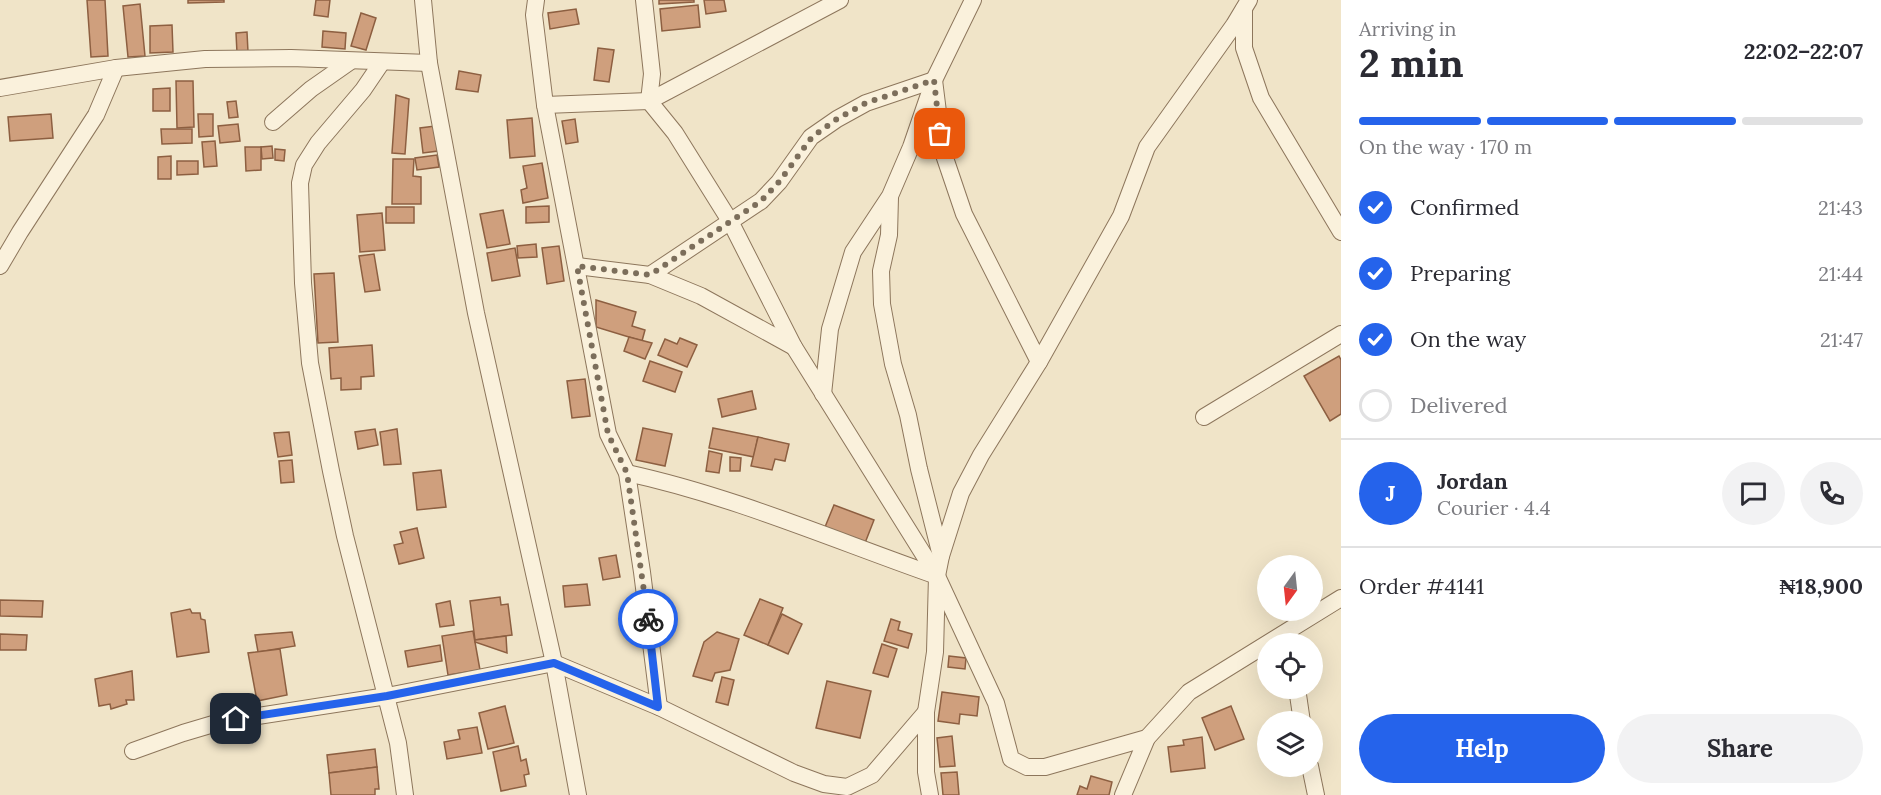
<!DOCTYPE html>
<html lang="en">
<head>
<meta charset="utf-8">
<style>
	:root { --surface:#fff; --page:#f2f2f3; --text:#2b2b33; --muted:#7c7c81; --line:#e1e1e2; --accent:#2563eb }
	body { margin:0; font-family:Lora,serif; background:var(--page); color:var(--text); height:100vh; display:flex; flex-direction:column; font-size:22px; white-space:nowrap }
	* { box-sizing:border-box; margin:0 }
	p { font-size:20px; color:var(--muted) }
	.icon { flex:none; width:33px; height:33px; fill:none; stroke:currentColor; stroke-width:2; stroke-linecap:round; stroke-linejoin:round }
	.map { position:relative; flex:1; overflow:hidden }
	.side { display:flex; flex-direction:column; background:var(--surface); width:540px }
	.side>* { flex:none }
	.needle { width:39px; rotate:195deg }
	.controls { position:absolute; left:1257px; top:555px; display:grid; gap:12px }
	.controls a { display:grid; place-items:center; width:66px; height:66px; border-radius:50%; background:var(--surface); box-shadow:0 6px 24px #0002; font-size:30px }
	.pin { position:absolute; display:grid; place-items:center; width:51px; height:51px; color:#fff; margin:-26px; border-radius:12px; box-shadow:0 3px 9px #0006 }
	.courier { position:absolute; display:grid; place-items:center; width:60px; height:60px; margin:-30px; border:4px solid #2563eb; border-radius:50%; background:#fff; color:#222; box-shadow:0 2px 8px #0007 }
	.headline em { font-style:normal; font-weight:700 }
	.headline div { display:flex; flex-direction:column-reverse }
	.headline { display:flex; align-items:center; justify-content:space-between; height:102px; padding:0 18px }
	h1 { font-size:39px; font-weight:700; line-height:45px }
	.bar { display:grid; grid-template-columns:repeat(4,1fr); gap:9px 6px; align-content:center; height:72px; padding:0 18px }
	.bar i { height:8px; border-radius:4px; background:var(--line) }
	.bar .active { background:var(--accent) }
	.bar p { grid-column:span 4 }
	.line { display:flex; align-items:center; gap:15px; padding:0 18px; border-top:2px solid var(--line) }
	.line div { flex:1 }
	.round { display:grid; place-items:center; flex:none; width:63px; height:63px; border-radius:32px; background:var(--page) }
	ol { padding:0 18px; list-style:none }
	li { display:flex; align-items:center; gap:18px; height:66px }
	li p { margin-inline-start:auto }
	li .icon { padding:6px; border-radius:50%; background:var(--accent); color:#fff; stroke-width:4 }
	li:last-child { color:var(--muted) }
	li i { width:33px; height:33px; border:3px solid var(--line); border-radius:50% }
	.primary-button { display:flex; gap:12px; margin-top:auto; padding:12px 18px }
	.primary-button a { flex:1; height:69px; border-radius:36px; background:var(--accent); color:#fff; font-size:24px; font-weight:700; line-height:69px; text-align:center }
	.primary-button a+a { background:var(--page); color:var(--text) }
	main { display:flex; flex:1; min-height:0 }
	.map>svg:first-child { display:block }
	.building { fill:#cf9f7d; stroke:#8d5f41; stroke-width:1.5 }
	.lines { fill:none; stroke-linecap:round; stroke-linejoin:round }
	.minor-casing { stroke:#8d765c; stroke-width:18 }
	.minor { stroke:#faf1dc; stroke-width:16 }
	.done { stroke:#7c6e5b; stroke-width:6; stroke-dasharray:0 10.8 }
	.route { stroke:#2563eb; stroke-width:8 }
</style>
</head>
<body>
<main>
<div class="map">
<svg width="1341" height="795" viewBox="0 0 1341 795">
	<rect width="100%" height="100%" fill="#f0e4c8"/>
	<!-- building -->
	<g class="building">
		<polygon points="87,0 105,0 108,56 91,57"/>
		<polygon points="188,0 224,0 224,2 188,3"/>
		<polygon points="316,0 330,0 328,17 314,15"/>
		<polygon points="659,0 694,0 694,2 659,4"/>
		<polygon points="704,0 724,0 726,11 706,14"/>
		<polygon points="140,4 145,56 128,57 123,6"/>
		<polygon points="698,5 700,27 662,31 660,9"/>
		<polygon points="576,9 579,24 550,29 548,13"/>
		<polygon points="361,13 376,18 366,50 351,46"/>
		<polygon points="172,25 173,52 150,53 150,26"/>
		<polygon points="323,31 346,33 345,49 322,47"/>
		<polygon points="247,32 248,52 237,53 236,33"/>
		<polygon points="598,48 614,50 609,82 594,80"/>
		<polygon points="459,71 481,75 478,92 456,89"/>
		<polygon points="176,81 193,81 194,127 177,128"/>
		<polygon points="170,88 170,111 153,111 153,89"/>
		<polygon points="396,95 409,99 405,154 392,153"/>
		<polygon points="236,101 238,117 229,118 227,102"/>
		<polygon points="51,114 53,138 10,141 8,117"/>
		<polygon points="198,114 213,114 213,136 199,137"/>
		<polygon points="532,118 535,156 510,158 507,120"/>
		<polygon points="575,119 578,142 566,144 562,121"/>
		<polygon points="238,124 240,141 220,143 218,126"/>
		<polygon points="435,126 438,151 423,153 420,128"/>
		<polygon points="161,129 192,129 192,143 162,144"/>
		<polygon points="215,141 217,166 204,167 202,142"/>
		<polygon points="272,146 273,158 262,159 261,147"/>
		<polygon points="245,147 261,147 261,170 246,171"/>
		<polygon points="275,149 285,150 284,161 275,160"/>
		<polygon points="437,155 439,167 417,170 415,158"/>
		<polygon points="171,156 171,179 158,179 158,157"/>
		<polygon points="393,159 414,159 413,176 421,177 421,204 392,204"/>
		<polygon points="177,161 198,161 198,174 177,175"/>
		<polygon points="542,163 548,198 523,203 521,190 527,188 523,166"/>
		<polygon points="549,206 549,222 526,223 526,207"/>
		<rect x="386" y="207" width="28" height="16"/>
		<polygon points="503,210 510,244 487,248 480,214"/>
		<polygon points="382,213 385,250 360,252 357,215"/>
		<polygon points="536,244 537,257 518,258 517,246"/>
		<polygon points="559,246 564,281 547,284 542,248"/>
		<polygon points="515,248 520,276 492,281 487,253"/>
		<polygon points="374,254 380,290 365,292 359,256"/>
		<polygon points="334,273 338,342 318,343 314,274"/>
		<polygon points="596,300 636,312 632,326 645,330 642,341 596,327"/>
		<polygon points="629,337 652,343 645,359 624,351"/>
		<polygon points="680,338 697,345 687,367 658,355 665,339 677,344"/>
		<polygon points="372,345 374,376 361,377 361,389 341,390 341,378 331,379 329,348"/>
		<polygon points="1339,356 1341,360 1341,414 1330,421 1304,376"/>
		<polygon points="650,361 682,372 675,392 643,381"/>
		<polygon points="585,379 590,416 572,418 567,381"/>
		<polygon points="752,391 756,409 722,417 718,399"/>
		<polygon points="643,428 672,434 665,466 636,460"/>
		<polygon points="713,428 758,437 754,457 709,448"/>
		<polygon points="375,429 378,445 358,449 355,432"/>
		<polygon points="397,429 401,464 384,465 380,432"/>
		<polygon points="289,432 292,455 278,457 274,433"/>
		<polygon points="758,437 789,444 785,461 775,459 772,470 751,466"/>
		<polygon points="709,451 722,454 719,473 706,471"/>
		<polygon points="730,457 741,458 740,471 730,471"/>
		<polygon points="292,460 294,482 281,483 279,461"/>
		<polygon points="441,470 446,507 417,510 413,473"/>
		<polygon points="834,505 874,520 865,543 825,527"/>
		<polygon points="417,528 424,558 399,564 394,545 403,543 400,532"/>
		<polygon points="616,555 620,577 603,580 599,558"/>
		<polygon points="587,584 590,605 565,607 563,586"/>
		<polygon points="500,597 501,605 508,604 512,635 475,640 470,601"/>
		<polygon points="760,599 783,608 768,645 744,635"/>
		<polygon points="0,600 43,601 42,617 0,616"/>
		<polygon points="450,601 454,625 440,627 436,604"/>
		<polygon points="190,609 192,613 200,613 201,619 205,620 209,652 177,657 171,613"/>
		<polygon points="782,614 802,624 788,654 768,645"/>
		<polygon points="891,619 900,622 898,630 912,634 908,648 884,641"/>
		<polygon points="473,631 480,670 448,675 442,636"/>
		<polygon points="292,632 295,646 258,652 255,635"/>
		<polygon points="717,632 739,639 730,670 715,673 712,681 693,676 704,642"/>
		<polygon points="0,634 27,635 26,650 0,650"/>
		<polygon points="506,636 507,653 475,642 475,640"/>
		<polygon points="882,644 897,649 888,677 873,673"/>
		<polygon points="440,645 442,661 408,667 405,651"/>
		<polygon points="280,649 287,695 257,701 248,653"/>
		<polygon points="949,656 966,658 965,669 948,667"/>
		<polygon points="132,671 134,700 126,700 127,704 111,709 110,704 99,706 95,679"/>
		<polygon points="722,677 734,680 728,705 716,702"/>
		<polygon points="827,681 871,691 860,738 816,728"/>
		<polygon points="942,692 979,697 977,716 960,714 959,724 938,721"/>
		<polygon points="505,706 514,743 488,749 479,713"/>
		<polygon points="1231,706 1244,739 1215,750 1202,718"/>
		<polygon points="477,727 482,753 447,759 444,742 460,739 458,730"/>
		<polygon points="952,736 955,766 940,767 937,738"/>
		<polygon points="1202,737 1205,768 1171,772 1168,747 1184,745 1183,740"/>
		<polygon points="518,746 521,761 526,759 529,774 524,775 526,786 501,791 493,752"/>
		<polygon points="375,749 377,767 329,773 327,755"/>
		<polygon points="377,767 379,789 375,789 375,795 331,795 329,773"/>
		<polygon points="957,772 959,795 943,795 941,773"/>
		<polygon points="1091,776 1112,782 1109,795 1077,795 1080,786 1087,789"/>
	</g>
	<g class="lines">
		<defs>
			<g id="minor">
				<polyline points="423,0 429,63 476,313 554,663 578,795"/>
				<polyline points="536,0 534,15 545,105 608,434 627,473 642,572 659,707"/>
				<polyline points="644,0 652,74 649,101 675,133 730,221 794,347 937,576 996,703 1011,759 1027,767 1045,767 1147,738"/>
				<polyline points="1244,9 1244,48 1261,98 1341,232"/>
				<polyline points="382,62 363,90 318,143 304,165 300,183 303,283 310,363 331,471 345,536 398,743 405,795"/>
				<polyline points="0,88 116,68 205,59 291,58 429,63"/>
				<polyline points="545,105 649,101 840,0"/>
				<polyline points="273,122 311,89 351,61"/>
				<polyline points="890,197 889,235 881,271 882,304 893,364 908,415 919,469 941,556"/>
				<polyline points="0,266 20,232 96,115 116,68"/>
				<polyline points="577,266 650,275 761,201 779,182 811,137 837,119 866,103 934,80 943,152 964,214 1039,362"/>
				<polyline points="650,275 701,296 794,347"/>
				<polyline points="823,394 830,329 853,252 890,196 911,147 934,80 973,0"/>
				<polyline points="1204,417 1341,334"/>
				<path d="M627 473C733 496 834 540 937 576"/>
				<polyline points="1297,688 1302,722"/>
				<polyline points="133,751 183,733 220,722 387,696 554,663 659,707 794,773 824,784 847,787 872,775 926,712"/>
				<polyline points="1310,766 1316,795"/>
				<polyline points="930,795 926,772 926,712 935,652 937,576 941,556 961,493 981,455 1039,362 1121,216 1147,147 1234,25 1249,0"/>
				<polyline points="1123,795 1147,738 1189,692 1341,598"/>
			</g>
		</defs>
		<!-- minor casing -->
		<use href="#minor" class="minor-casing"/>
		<!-- minor -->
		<use href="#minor" class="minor"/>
	</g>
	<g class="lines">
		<!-- done -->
		<polyline class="done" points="648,619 627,473 608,434 577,266 650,275 761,201 779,182 812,137 837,119 866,103 934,80 940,134"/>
		<!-- route -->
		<polyline class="route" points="236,719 387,696 554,663 658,707 648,619"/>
	</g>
</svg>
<div class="controls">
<a><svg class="needle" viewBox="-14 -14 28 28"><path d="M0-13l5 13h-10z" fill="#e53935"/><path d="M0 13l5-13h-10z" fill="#7c7c81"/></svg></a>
<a><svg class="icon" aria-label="locate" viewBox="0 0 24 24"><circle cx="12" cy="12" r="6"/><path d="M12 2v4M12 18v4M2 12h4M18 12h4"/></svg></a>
<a><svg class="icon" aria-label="layers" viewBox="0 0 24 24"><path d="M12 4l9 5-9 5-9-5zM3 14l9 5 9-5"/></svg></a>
</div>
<div class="pin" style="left:940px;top:134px;background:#ea580c"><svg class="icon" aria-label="bag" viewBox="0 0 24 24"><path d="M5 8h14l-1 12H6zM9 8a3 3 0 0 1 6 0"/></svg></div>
<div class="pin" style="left:236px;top:719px;background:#1f2937"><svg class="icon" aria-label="home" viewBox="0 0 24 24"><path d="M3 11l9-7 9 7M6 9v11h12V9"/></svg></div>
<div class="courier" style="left:648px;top:619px"><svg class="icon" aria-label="bike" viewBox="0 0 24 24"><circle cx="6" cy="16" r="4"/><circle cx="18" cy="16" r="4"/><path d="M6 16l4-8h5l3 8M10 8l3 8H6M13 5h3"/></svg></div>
</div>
<section class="side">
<div class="headline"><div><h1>2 min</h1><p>Arriving in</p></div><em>22:02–22:07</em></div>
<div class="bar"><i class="active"></i><i class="active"></i><i class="active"></i><i></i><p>On the way · 170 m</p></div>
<ol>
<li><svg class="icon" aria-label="check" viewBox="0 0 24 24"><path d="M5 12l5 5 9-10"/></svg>Confirmed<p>21:43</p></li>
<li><svg class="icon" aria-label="check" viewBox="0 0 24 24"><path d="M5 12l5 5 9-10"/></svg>Preparing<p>21:44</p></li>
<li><svg class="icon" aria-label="check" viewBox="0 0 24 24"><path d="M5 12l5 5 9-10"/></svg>On the way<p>21:47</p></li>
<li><i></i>Delivered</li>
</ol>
<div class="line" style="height:108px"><b class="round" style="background:var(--accent);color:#fff">J</b><div><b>Jordan</b><p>Courier · 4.4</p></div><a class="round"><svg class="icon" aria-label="chat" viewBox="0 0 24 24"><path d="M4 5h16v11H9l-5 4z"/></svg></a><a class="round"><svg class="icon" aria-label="phone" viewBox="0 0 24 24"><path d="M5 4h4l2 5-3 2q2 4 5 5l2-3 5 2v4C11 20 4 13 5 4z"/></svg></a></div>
<div class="line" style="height:78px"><div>Order #4141</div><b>₦18,900</b></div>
<div class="primary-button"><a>Help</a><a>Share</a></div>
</section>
</main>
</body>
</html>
